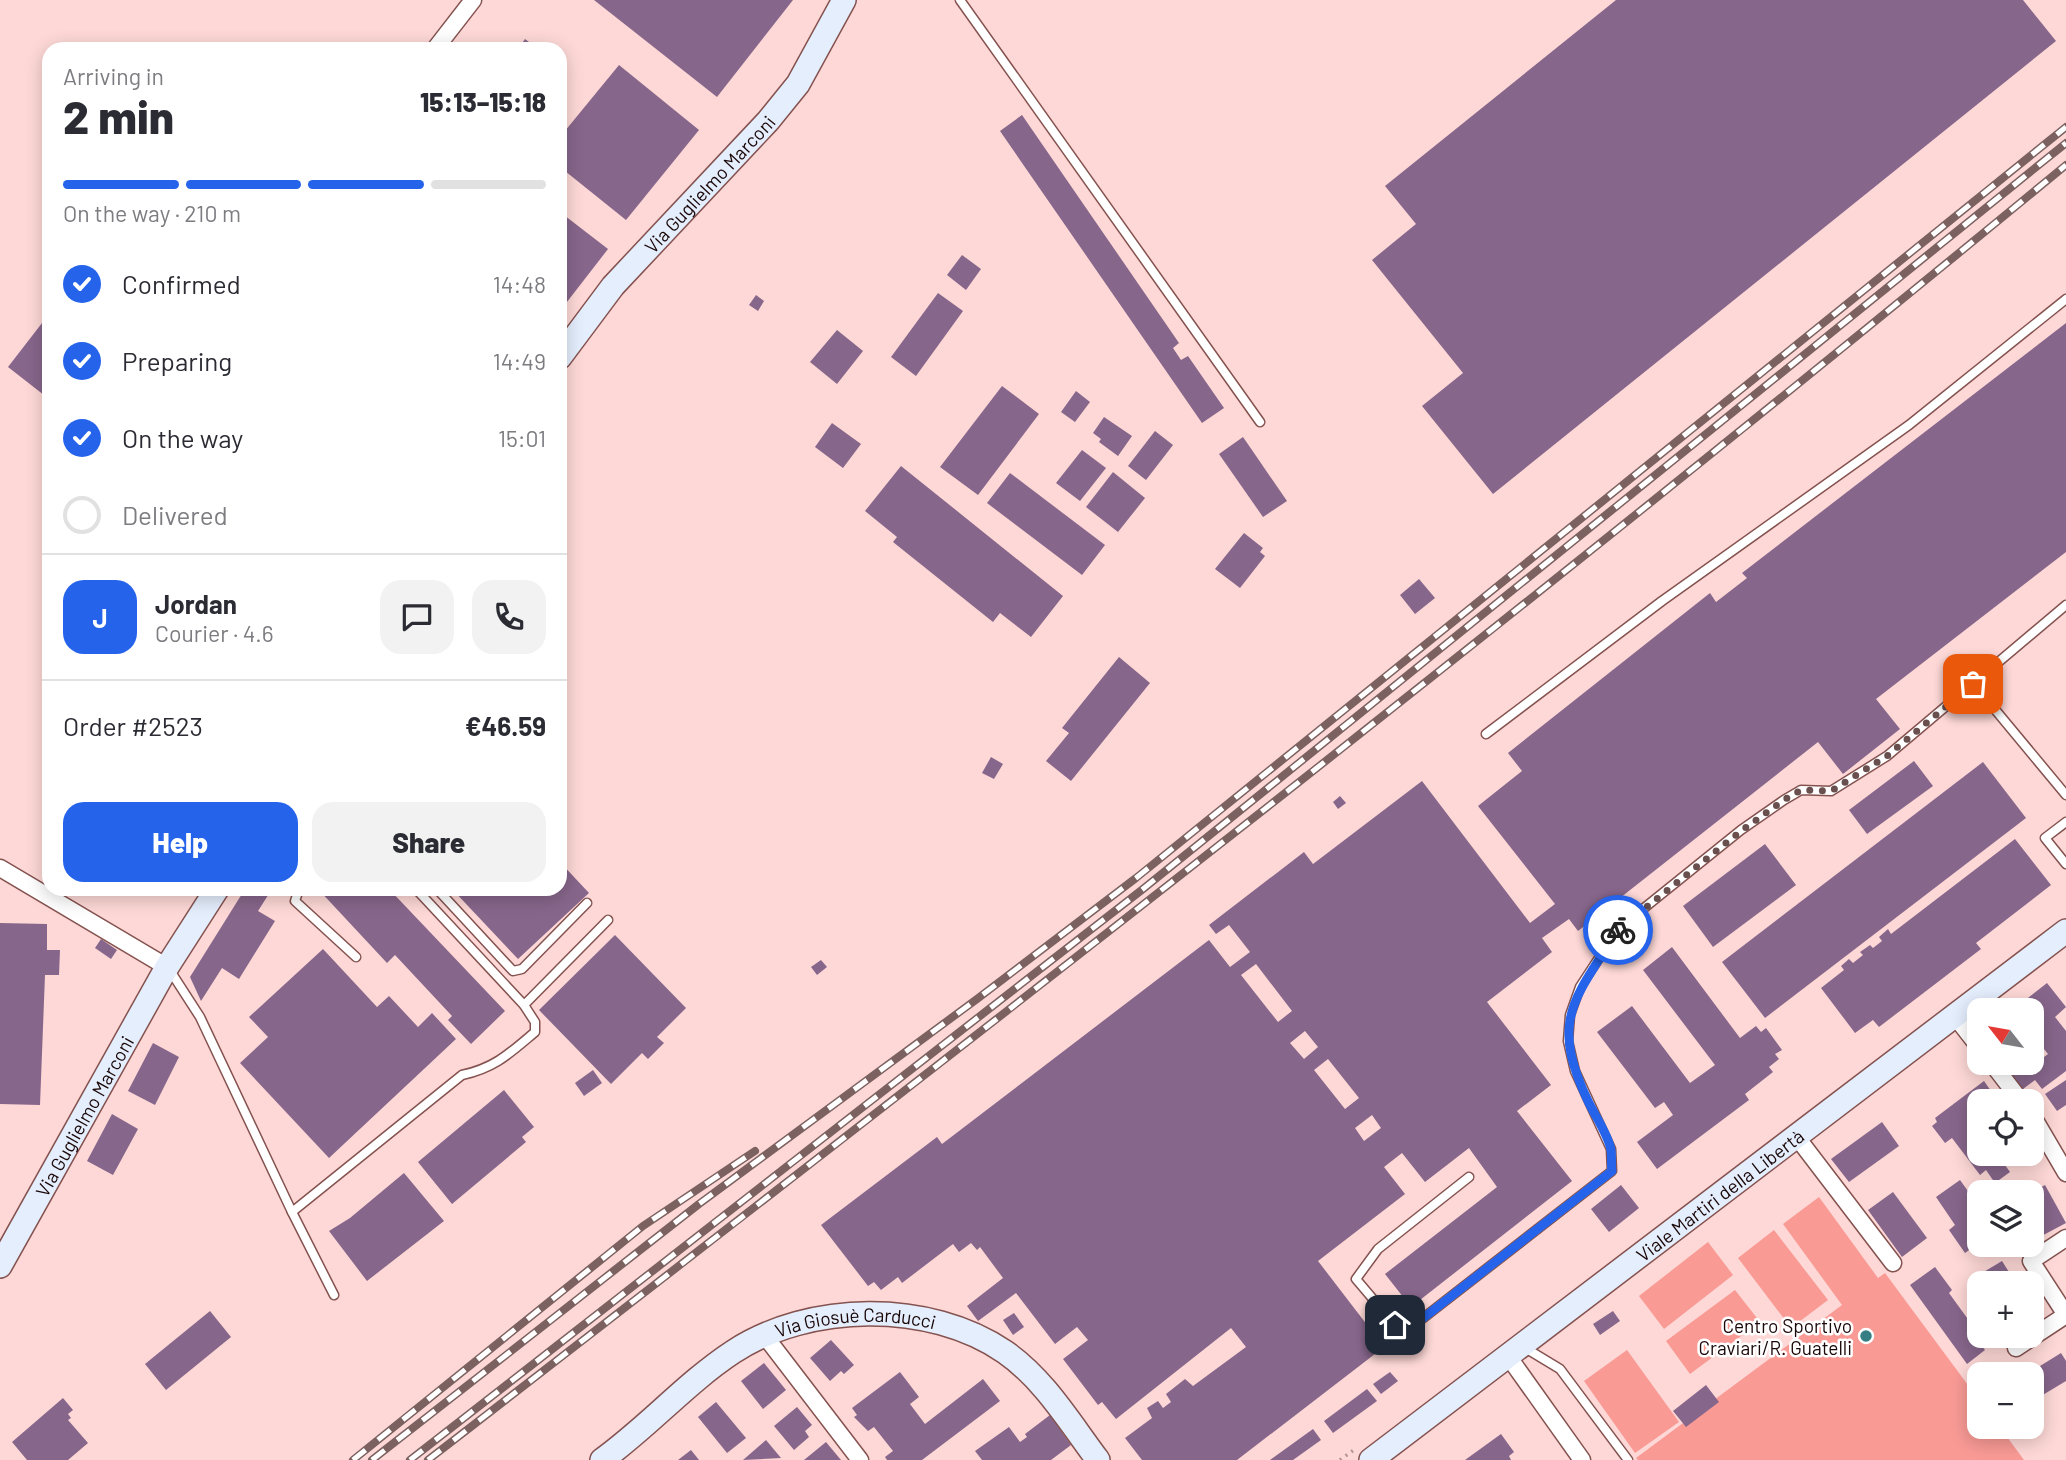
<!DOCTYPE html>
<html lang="en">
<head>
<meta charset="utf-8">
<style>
	:root { --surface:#fff; --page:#f2f2f3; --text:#2b2b33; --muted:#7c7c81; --line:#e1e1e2; --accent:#2563eb }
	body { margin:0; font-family:Barlow,sans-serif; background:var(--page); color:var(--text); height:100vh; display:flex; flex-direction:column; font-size:26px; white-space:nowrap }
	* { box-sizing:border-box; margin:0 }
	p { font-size:23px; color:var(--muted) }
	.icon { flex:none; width:38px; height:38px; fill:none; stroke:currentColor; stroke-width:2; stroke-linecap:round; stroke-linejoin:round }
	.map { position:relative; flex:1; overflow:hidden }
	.drawer { position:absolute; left:42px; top:42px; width:525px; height:854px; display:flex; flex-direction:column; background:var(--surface); border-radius:21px; box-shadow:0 4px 18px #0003 }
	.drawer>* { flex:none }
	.needle { width:46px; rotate:301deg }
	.fabs { position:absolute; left:1967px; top:998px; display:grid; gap:14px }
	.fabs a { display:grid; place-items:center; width:77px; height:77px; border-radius:14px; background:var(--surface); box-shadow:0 4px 18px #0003; font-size:35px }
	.pin { position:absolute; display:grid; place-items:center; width:60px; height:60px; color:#fff; margin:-30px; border-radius:14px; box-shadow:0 4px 10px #0006 }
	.courier { position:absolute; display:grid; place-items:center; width:70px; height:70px; margin:-35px; border:5px solid #2563eb; border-radius:50%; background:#fff; color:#222; box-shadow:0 2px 9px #0007 }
	.overview em { font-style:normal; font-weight:800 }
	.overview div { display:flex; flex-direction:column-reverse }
	.overview { display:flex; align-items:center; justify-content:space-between; height:119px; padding:0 21px }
	h1 { font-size:46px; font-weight:800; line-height:52px }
	.bar { display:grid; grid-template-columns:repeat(4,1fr); gap:10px 7px; align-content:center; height:84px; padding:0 21px }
	.bar i { height:9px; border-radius:5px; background:var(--line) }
	.bar .selected { background:var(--accent) }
	.bar p { grid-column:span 4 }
	.line { display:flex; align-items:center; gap:18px; padding:0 21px; border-top:2px solid var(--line) }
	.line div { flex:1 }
	.round { display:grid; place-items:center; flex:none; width:74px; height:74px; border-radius:21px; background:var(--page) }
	ol { padding:0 21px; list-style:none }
	li { display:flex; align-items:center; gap:21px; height:77px }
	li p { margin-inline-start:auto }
	li .icon { padding:7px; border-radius:50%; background:var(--accent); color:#fff; stroke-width:4 }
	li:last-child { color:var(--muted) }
	li i { width:38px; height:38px; border:4px solid var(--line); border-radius:50% }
	.button { display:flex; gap:14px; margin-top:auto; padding:14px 21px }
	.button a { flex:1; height:80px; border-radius:21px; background:var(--accent); color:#fff; font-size:28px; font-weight:800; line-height:80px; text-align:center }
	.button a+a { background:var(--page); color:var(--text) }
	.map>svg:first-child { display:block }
	.green { fill:#f99a95 }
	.building { fill:#87668b; fill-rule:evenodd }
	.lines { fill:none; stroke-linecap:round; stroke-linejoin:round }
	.lane-casing { stroke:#84524f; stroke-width:11 }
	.street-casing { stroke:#84524f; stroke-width:19 }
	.secondary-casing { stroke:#84524f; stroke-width:26 }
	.path { stroke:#b59594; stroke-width:3.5; stroke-dasharray:2 5; stroke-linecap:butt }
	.lane { stroke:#fff; stroke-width:8 }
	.street { stroke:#fff; stroke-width:16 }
	.secondary { stroke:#e5eefd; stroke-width:23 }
	.rail-casing { stroke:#7b6160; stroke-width:8 }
	.rail { stroke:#fff; stroke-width:5; stroke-dasharray:16; stroke-linecap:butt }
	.done { stroke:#69504f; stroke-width:7; stroke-dasharray:0 12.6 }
	.route { stroke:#2563eb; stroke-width:9 }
	.poi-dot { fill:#357e84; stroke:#fff; stroke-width:2.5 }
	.labels { text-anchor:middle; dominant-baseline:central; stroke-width:5; stroke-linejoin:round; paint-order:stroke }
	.street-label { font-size:19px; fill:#1a0707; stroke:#fff }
	.poi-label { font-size:19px; fill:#1a0707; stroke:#fff; text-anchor:end }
</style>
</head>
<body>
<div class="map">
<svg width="2066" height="1460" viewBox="0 0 2066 1460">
	<rect width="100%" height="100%" fill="#fdd8d6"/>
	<!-- green -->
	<g class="green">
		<polygon points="1819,1197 1878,1278 1885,1273 1979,1400 1979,1426 1999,1426 2024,1460 1638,1460 1636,1458 1842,1305 1783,1224"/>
		<polygon points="1774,1230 1828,1300 1791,1328 1738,1258"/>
		<polygon points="1708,1242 1733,1275 1664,1329 1639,1296"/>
		<polygon points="1735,1290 1760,1322 1690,1374 1666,1341"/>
		<polygon points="1627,1350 1679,1422 1635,1453 1584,1381"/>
	</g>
	<!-- building -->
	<g class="building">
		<polygon points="594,0 793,0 717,97"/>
		<polygon points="1616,0 2023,0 2056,41 1493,494 1422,406 1463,373 1372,260 1416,224 1385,186"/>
		<polygon points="525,39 538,49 518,49"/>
		<polygon points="619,65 699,130 626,220 560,167 560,137"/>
		<polygon points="1022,115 1179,343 1173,348 1181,360 1188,356 1224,408 1202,423 1000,131"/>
		<polygon points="560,212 608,249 560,311"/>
		<polygon points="962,255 981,269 966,290 947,275"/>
		<polygon points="938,293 963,311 916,376 891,357"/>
		<polygon points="756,295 764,301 758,311 749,305"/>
		<polygon points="49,314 49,399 8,367"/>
		<path d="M2066 323V552L1876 699 1900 729 1843 774 1818 742 1578 931 1569 919 1542 938 1552 952 1487 1002 1551 1085 1517 1111 1572 1181 1411 1307 1385 1274 1497 1187 1469 1148 1425 1182 1402 1153 1384 1167 1405 1194 1318 1261 1384 1347 1237 1460H1142L1125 1438 1152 1418 1147 1408 1158 1401 1163 1408 1171 1402 1166 1394 1185 1379 1193 1386 1246 1347 1231 1328 1116 1419 1102 1402 1098 1405 1063 1359 1088 1340 1077 1327 1055 1344 1016 1293 978 1321 967 1306 1003 1278 980 1247 977 1250 971 1243 959 1252 953 1244 902 1283 898 1277 881 1290 874 1282 868 1286 821 1225 937 1137 942 1144 1209 940 1230 967 1250 952 1229 925 1216 934 1209 925 1304 852 1313 864 1422 781 1530 923 1555 904 1478 806 1522 771 1508 753 1710 593 1716 602 1747 578 1742 573ZM1256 964 1292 1011 1278 1022 1241 975ZM1305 1031 1318 1047 1304 1059 1290 1043ZM1328 1059 1359 1098 1345 1109 1314 1070ZM1372 1115 1381 1128 1364 1141 1355 1128Z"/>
		<polygon points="837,330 863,351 837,384 810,362"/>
		<polygon points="1002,386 1039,414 978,495 940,467"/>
		<polygon points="1076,391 1090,402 1075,422 1061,412"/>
		<polygon points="1104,417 1132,436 1118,456 1099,442 1101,439 1093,433"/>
		<polygon points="832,423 861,444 843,468 815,447"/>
		<polygon points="1155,431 1173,445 1146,480 1128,466"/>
		<polygon points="1243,437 1287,501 1263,517 1219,454"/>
		<polygon points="1082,450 1106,468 1080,501 1056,483"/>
		<polygon points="901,466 1063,596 1031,637 1000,613 993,622 893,542 897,537 865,511"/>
		<polygon points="1113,472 1145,498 1118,532 1086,507"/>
		<polygon points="1010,473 1105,545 1082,575 987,503"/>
		<polygon points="1244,533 1263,548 1260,552 1265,556 1240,588 1215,569"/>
		<polygon points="1419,579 1435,598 1415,614 1400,595"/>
		<polygon points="1119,657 1150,683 1071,781 1046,761 1069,733 1062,728"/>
		<polygon points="991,757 1003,764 994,779 982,773"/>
		<polygon points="1914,761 1933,786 1867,834 1849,810"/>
		<polygon points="1983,762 2026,818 1765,1018 1722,962"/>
		<polygon points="1340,796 1346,803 1338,809 1333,802"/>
		<polygon points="2015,839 2051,885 1976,943 1981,949 1879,1027 1873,1020 1855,1033 1821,988 1844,970 1841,966 1849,959 1853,963 1863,955 1860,952 1870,945 1873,948 1882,941 1879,937 1888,929 1891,934"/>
		<polygon points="1765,844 1796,885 1713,947 1683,906"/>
		<polygon points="560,862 589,893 518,959 452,889 560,889"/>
		<polygon points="245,889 272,889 258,911 275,921 239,979 222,968 201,1001 190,977"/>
		<polygon points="318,889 389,889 505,1011 471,1044 448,1020 452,1016 395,955 387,963"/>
		<polygon points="0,923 47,924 47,950 60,950 59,975 45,975 40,1105 0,1104"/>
		<polygon points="615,935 686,1008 657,1037 664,1043 648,1059 642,1053 611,1084 539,1010"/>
		<polygon points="101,939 117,950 111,959 95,948"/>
		<polygon points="1672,947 1740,1038 1756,1026 1761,1032 1766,1028 1782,1050 1775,1054 1779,1059 1769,1067 1773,1072 1745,1094 1749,1100 1657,1169 1637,1142 1673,1115 1664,1102 1655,1108 1597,1032 1632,1006 1690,1083 1715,1065 1643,970"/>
		<polygon points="323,949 377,1007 389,996 418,1027 432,1013 456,1039 329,1158 240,1063 268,1037 249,1017"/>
		<polygon points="821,960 827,967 817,975 811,967"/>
		<polygon points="2047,983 2066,1007 2055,1017 2066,1031 2066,1071 2042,1089 2035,1080 2019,1092 1998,1067 2004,1062 2027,1062 2031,1067 2048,1054 2032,1034 2032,1031 2042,1023 2024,1001"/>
		<polygon points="153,1043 179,1057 155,1105 128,1091"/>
		<polygon points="593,1070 602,1083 584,1096 575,1083"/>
		<polygon points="2066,1080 2066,1105 2057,1111 2045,1094"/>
		<polygon points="1984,1081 1998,1101 1979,1101 1979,1153 2007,1153 2000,1158 2010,1172 1995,1183 1986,1170 1980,1175 1952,1138 1945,1143 1932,1126 1937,1122 1935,1118"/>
		<polygon points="504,1090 534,1127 522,1137 526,1142 452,1204 418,1162"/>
		<polygon points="112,1114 138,1129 113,1175 87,1161"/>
		<polygon points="1882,1122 1899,1146 1849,1182 1831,1159"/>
		<polygon points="404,1173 444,1221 367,1281 329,1231 350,1218"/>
		<polygon points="1960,1180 1978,1205 1975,1207 1979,1213 1979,1243 1965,1253 1949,1230 1955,1225 1936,1197"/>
		<polygon points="1621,1185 1639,1208 1609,1232 1591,1209"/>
		<polygon points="2045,1185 2066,1223 2034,1240 2032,1236 2032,1192"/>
		<polygon points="1893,1192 1927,1238 1902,1257 1868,1210"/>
		<polygon points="2002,1261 2016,1283 1981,1283 1977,1276"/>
		<polygon points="1935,1267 1952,1290 1949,1293 1970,1322 1967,1325 1985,1350 1967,1364 1910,1285"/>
		<polygon points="210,1311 231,1337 166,1390 145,1364"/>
		<polygon points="1613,1311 1620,1321 1600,1335 1593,1324"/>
		<polygon points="1014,1313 1024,1327 1013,1335 1003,1320"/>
		<polygon points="831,1340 854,1365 844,1374 841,1371 830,1381 810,1358"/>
		<polygon points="2061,1353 2066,1361 2066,1381 2041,1396 2032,1382 2032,1374 2027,1374"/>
		<polygon points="764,1363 786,1390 763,1409 741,1381"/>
		<polygon points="900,1372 919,1397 910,1404 925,1424 983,1379 1000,1401 922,1460 887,1460 885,1457 893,1451 874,1427 868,1431 854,1417 857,1415 852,1408"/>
		<polygon points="1390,1372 1398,1381 1381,1394 1373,1384"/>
		<polygon points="1706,1385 1719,1402 1686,1427 1673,1411"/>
		<polygon points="1367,1389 1377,1401 1333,1433 1324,1421"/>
		<polygon points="63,1398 73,1410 68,1414 71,1418 68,1420 88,1443 68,1460 27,1460 12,1442"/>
		<polygon points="716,1402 746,1438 727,1453 698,1417"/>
		<polygon points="797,1407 812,1425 805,1431 809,1437 794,1450 774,1426"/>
		<polygon points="1050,1415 1071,1445 1051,1460 982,1460 975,1451 1009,1427 1020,1442 1027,1437 1025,1434"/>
		<polygon points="1313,1429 1321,1440 1293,1460 1270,1460"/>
		<polygon points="1501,1434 1514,1452 1509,1456 1511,1460 1465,1460"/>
		<polygon points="766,1440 781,1458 743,1460"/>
		<polygon points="826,1442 841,1460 804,1460"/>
		<polygon points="691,1450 699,1460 678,1460"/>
	</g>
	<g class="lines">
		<defs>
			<g id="lane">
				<polyline points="960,0 1260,422"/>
				<polyline points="1973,683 2066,795"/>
				<polyline points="1486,734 1662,601 1909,425 2066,299"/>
				<polyline points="2066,822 2045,838 2066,864"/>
				<polyline points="299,889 295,901 356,957"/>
				<polyline points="437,889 513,971 522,969 587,903"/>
				<path d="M169 969 200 1017 292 1212 462 1075C495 1068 510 1053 535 1032V1022L524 1005 416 889"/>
				<polyline points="524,1005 608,920"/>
				<polyline points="1469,1177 1378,1249 1356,1279 1395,1325 1413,1326 1612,1171 1611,1149 1575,1071 1568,1041 1570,1015 1580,987 1618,929 1741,830 1784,800 1801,790 1831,791 1887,756 2066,605"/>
				<polyline points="292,1212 334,1295"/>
				<polyline points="1522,1346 1560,1369 1628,1460"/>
			</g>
			<g id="street">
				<polyline points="435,49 473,0"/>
				<polyline points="0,868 167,967"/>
				<polyline points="1954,1015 1979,1047"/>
				<polyline points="1991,1062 2021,1101"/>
				<polyline points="2032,1115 2066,1173"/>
				<polyline points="1796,1136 1893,1263"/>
				<polyline points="2066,1238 2031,1261 2066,1315"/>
				<polyline points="765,1336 860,1460"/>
				<polyline points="2016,1348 2066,1315"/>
				<polyline points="1508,1356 1582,1460"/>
			</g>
			<g id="secondary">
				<path id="s1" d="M560 357 613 286 768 121 798 84 844 0"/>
				<path id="s2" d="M0 1266 167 967 217 889"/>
				<path id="s3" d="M602 1460C648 1427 686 1383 733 1352 809 1302 929 1300 1005 1352 1044 1379 1070 1423 1098 1460"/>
				<path id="s4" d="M1371 1460 2066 931"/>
			</g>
		</defs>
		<!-- lane casing -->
		<use href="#lane" class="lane-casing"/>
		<!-- street casing -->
		<use href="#street" class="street-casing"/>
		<!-- secondary casing -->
		<use href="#secondary" class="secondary-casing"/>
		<!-- path -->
		<polyline class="path" points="1340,1460 1355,1449"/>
		<!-- lane -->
		<use href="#lane" class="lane"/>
		<!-- street -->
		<use href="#street" class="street"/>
		<!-- secondary -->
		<use href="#secondary" class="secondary"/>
		<defs>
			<g id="rail">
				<polyline points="353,1460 643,1226 755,1151"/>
				<polyline points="372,1460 699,1204 977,999 1136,878 2066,127"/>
				<polyline points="410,1460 1143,889 2066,143"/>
				<path d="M428 1460C979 1034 1529 608 2066 165"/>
			</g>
		</defs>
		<!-- rail casing -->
		<use href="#rail" class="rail-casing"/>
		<!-- rail -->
		<use href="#rail" class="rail"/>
	</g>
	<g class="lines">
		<!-- done -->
		<polyline class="done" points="1618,930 1741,831 1784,800 1801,790 1831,791 1887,756 1973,684"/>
		<!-- route -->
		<path class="route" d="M1395 1325 1413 1326 1612 1171C1611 1165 1612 1157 1611 1150 1608 1134 1595 1116 1588 1101 1549 1019 1575 999 1618 930"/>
	</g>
	<!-- markers -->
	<circle class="poi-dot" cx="1866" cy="1336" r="7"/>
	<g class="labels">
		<!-- street labels -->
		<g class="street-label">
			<text stroke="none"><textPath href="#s1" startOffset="229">Via Guglielmo Marconi</textPath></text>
			<text stroke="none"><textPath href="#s2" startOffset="172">Via Guglielmo Marconi</textPath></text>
			<text stroke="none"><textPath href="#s4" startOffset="438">Viale Martiri della Libertà</textPath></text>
			<text stroke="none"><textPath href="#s3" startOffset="299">Via Giosuè Carducci</textPath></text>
		</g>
		<!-- poi labels -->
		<g class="poi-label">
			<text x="1852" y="1325">Centro Sportivo<tspan x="1852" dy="22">Craviari/R. Guatelli</tspan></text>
		</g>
	</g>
</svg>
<div class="fabs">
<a><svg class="needle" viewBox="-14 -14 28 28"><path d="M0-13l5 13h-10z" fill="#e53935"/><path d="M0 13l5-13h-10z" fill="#7c7c81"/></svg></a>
<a><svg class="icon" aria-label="locate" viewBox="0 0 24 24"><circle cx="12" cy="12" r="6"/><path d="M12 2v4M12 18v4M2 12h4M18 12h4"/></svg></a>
<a><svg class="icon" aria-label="layers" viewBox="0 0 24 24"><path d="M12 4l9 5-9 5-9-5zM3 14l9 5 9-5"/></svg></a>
<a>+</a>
<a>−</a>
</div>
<div class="pin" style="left:1973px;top:684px;background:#ea580c"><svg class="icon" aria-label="bag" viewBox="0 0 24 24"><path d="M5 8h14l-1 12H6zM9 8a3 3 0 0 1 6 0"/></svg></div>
<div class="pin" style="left:1395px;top:1325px;background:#1f2937"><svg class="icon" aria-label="home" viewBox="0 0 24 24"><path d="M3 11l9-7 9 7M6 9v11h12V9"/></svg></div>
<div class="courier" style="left:1618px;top:930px"><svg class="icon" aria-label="bike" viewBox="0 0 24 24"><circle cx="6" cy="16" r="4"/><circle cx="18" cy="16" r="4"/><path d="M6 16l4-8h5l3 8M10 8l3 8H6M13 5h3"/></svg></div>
<section class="drawer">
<div class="overview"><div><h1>2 min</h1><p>Arriving in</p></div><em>15:13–15:18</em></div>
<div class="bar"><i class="selected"></i><i class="selected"></i><i class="selected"></i><i></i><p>On the way · 210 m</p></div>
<ol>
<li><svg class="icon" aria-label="check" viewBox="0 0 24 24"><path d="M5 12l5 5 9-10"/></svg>Confirmed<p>14:48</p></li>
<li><svg class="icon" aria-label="check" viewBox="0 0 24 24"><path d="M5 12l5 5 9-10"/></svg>Preparing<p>14:49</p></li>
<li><svg class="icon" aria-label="check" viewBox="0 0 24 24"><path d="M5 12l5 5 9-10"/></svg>On the way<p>15:01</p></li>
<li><i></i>Delivered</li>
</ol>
<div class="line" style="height:126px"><b class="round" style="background:var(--accent);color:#fff">J</b><div><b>Jordan</b><p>Courier · 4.6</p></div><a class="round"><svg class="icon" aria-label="chat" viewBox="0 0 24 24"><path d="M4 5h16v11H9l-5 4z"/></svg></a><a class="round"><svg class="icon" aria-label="phone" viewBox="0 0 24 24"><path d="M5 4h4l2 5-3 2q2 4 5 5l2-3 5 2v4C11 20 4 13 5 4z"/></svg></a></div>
<div class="line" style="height:91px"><div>Order #2523</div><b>€46.59</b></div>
<div class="button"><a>Help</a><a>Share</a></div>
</section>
</div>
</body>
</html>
